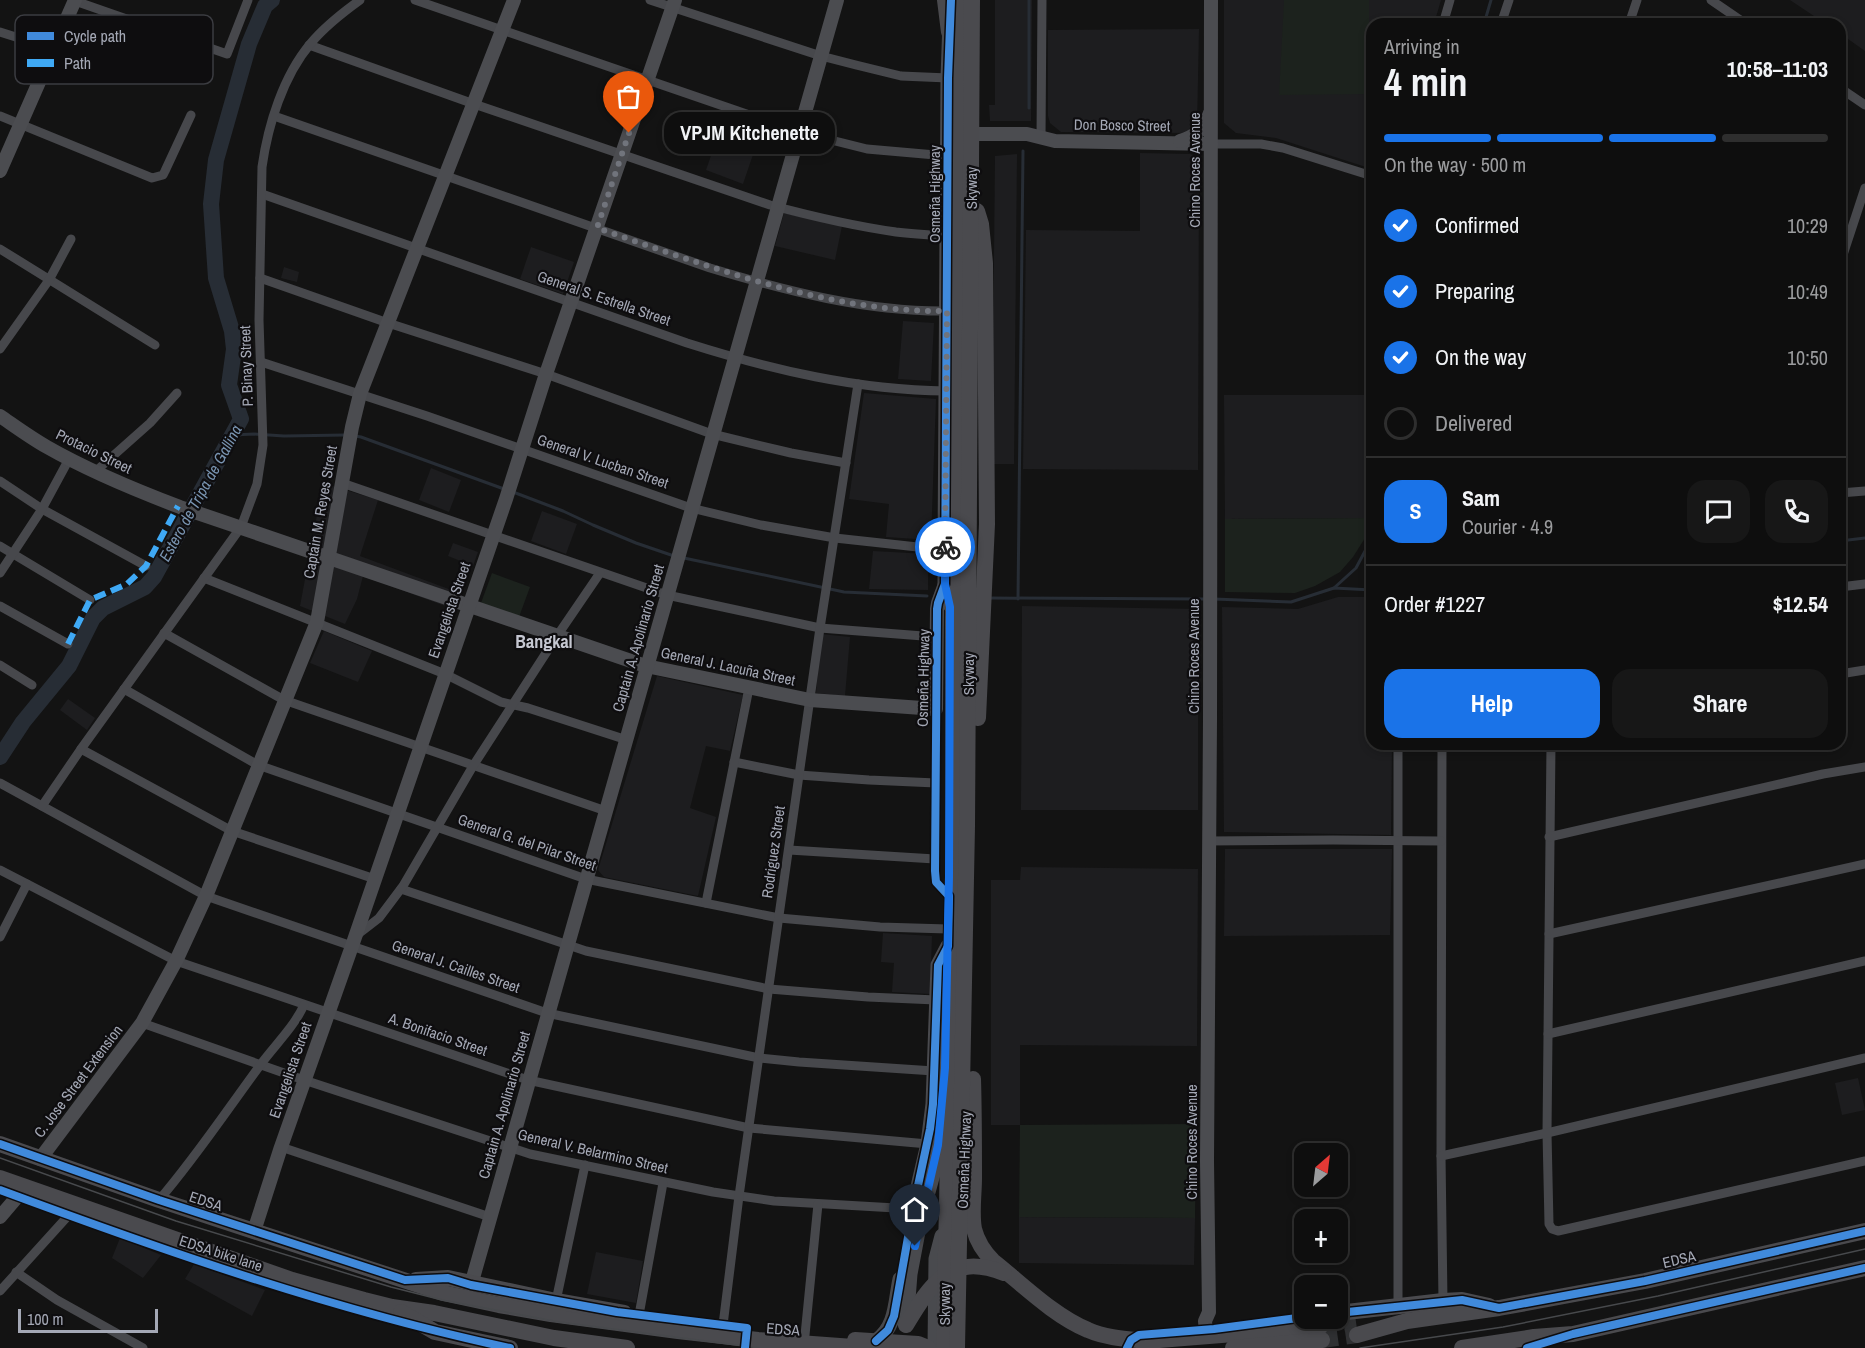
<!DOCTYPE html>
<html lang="en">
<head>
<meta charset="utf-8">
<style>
	:root { --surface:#0e0e0e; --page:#171717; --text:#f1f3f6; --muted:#9b9c9e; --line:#2e2e2e; --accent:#1a73e8 }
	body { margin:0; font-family:"Archivo Narrow",sans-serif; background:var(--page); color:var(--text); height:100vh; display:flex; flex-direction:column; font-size:22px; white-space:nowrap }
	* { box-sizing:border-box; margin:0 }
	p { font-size:20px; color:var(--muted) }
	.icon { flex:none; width:33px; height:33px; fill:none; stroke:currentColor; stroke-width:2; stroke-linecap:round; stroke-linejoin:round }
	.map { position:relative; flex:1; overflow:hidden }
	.drawer { position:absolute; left:1366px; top:18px; width:480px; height:732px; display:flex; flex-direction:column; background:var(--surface); border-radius:18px; box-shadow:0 3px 9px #0003,0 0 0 2px var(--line) }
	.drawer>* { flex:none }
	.needle { width:39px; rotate:28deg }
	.fabs { position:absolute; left:1294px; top:1143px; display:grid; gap:12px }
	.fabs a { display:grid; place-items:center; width:54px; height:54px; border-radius:12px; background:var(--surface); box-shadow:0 3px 9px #0003,0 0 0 2px var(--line); font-size:30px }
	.scale { position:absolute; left:18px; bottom:15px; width:140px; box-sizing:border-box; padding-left:6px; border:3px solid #a4a8b5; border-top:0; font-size:16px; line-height:21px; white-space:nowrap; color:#a4a8b5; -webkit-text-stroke:4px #0e0d0f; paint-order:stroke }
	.pin { position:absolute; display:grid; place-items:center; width:51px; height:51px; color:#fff; margin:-62px -26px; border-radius:50% 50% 50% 0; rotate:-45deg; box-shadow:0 0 6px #0007 }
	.pin .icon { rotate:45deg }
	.courier { position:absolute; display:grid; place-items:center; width:60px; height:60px; margin:-30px; border:4px solid #1a73e8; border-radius:50%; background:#fff; color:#222; box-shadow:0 2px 8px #0007 }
	.bubble { position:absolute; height:42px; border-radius:18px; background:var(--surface); box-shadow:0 3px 9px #0003,0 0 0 2px var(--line); font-size:20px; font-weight:700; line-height:42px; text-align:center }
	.summary em { font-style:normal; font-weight:700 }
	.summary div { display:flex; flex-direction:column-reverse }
	.summary { display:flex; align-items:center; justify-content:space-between; height:102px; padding:0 18px }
	h1 { font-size:39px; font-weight:700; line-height:45px }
	.bar { display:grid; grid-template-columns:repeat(4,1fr); gap:9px 6px; align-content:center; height:72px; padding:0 18px }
	.bar i { height:8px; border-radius:4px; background:var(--line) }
	.bar .active { background:var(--accent) }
	.bar p { grid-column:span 4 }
	.line { display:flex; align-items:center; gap:15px; padding:0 18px; border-top:2px solid var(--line) }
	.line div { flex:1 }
	.round { display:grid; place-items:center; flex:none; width:63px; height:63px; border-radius:18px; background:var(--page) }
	ol { padding:0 18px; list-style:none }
	li { display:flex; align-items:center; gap:18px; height:66px }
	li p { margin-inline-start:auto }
	li .icon { padding:6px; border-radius:50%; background:var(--accent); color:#fff; stroke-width:4 }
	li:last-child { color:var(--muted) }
	li i { width:33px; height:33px; border:3px solid var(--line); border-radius:50% }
	.button { display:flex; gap:12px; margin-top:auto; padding:12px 18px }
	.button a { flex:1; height:69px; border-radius:18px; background:var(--accent); color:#fff; font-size:24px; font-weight:700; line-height:69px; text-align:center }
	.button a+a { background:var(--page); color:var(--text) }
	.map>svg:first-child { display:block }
	.built { fill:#1d1d1f }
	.green { fill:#1c221d }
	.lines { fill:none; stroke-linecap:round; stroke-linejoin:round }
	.stream { stroke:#272d35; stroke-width:3 }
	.river { stroke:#272d35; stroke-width:16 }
	.highway-tunnel { stroke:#303133; stroke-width:16; stroke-dasharray:16 8; stroke-linecap:butt }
	.street { stroke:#47484c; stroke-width:9 }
	.secondary { stroke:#4b4c50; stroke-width:14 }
	.primary { stroke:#494a4e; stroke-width:15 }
	.highway { stroke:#4a4a4e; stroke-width:16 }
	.tram { stroke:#47494c; stroke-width:1.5 }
	.quiet { stroke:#3fa9f5; stroke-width:6; stroke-dasharray:12 6; stroke-linecap:butt }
	.cycleway-casing { stroke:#0e0d0f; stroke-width:11 }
	.cycleway { stroke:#408adc; stroke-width:8 }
	.done { stroke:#71747c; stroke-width:6; stroke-dasharray:0 10.8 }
	.route { stroke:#1a73e8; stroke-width:8 }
	.labels { text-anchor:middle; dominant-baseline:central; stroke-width:4.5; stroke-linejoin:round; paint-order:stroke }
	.street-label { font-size:15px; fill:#a4a8b5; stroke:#0e0d0f }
	.water-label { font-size:16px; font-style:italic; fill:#7994b1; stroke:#0e0d0f }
	.quarter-label { font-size:18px; font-weight:bold; fill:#c5c7d1; stroke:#0e0d0f }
	.key { fill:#0e0d0f; stroke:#3b3c41; stroke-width:1.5 }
	.key-label { font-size:16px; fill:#a4a8b5 }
</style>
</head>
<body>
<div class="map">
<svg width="1865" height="1348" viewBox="0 0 1865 1348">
	<rect width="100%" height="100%" fill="#131313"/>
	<!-- built -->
	<g class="built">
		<polygon points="995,0 1032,0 1031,121 990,121 989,105 995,105"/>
		<polygon points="1224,0 1441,0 1434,24 1372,24 1372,169 1276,138 1236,133 1224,123"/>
		<polygon points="1790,0 1865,0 1865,51 1841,34 1840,24 1826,24"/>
		<polygon points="1199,29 1197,128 1191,133 1061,132 1050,123 1048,116 1048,30"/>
		<polygon points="727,109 764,122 743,184 706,170"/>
		<polygon points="1140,153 1190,154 1196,157 1199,163 1198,470 1023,469 1026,230 1140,231"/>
		<polygon points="1017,154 1014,464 992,464 995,156"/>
		<polygon points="784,213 842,226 835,260 775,246"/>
		<polygon points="531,247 574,262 563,294 520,279"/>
		<polygon points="284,267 299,272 297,282 281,278"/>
		<polygon points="903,321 934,323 931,381 898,379"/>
		<polygon points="864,393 936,399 931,540 886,537 889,504 849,499"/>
		<polygon points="1224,395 1372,395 1372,518 1225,519"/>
		<polygon points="431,468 461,480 449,512 419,500"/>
		<polygon points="323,483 378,500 360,556 462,594 456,610 363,576 357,599 345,624 300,606"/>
		<polygon points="542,511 577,524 566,554 531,541"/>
		<polygon points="453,543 478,552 473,566 448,556"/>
		<polygon points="873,551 928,554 928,590 869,589"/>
		<polygon points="1338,597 1372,597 1372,744 1392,744 1391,835 1224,832 1222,607 1298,609"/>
		<polygon points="1022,606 1198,609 1198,810 1021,810"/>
		<polygon points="324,631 372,651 358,682 310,663"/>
		<polygon points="821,634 850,637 845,696 816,693"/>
		<polygon points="657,676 743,695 730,751 706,746 690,808 716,817 698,896 604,877 598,870"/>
		<polygon points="68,699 95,718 87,730 60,710"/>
		<polygon points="1225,849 1392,849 1390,935 1224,936"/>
		<polygon points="1021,867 1198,869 1197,1046 1020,1045 1020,1125 991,1125 991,880 1020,880"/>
		<polygon points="883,933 932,936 930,994 892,992 894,963 881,962"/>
		<polygon points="1858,1078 1865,1110 1842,1115 1835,1083"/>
		<polygon points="1019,1217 1195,1218 1194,1265 1019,1263"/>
		<polygon points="120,1238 161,1255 143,1278 112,1258"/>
		<polygon points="596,1252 643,1261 636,1303 587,1294"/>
		<polygon points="194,1264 265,1290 252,1316 185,1279"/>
	</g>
	<!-- green -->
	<g class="green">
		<polygon points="1284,0 1369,0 1369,94 1279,95"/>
		<polygon points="1372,518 1365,538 1353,557 1340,572 1315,586 1295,593 1225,592 1225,519"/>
		<polygon points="492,573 530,587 519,617 481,603"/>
		<polygon points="1196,1124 1195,1218 1019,1217 1020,1125"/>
		<polygon points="1331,1208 1339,1213 1340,1218 1338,1222 1338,1220 1322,1219 1324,1212"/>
	</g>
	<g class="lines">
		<!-- stream -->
		<g class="stream">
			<polyline points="1484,24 1491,0"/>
			<polyline points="1029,108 1029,0"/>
			<polyline points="233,435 254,434 284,436 345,435"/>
			<polyline points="355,436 361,437 504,489"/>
			<polyline points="513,492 563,511 593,525 636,543 674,556"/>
			<polyline points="1840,541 1865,538"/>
			<polyline points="684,558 844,592 927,596"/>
			<polyline points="1334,588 1356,568 1372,538"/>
			<polyline points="990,598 1205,599"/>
			<polyline points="1018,599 1023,151"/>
			<polyline points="1214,599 1291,602 1334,588 1372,590"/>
		</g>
		<!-- river -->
		<polyline class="river" points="0,757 23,722 69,666 93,618 103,608 145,587 154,577 241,419 229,385 234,349 232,331 216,278 211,204 216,160 249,44 265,6 272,0"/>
		<!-- highway-tunnel -->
		<g class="highway-tunnel">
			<polyline points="1320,1327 1356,1322"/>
			<polyline points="1322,1340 1357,1335"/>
		</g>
		<!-- street -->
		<g class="street">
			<polyline points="415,0 799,132 867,149 947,156"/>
			<polyline points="650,0 821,56 856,65 901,76 948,78"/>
			<polyline points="1711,0 1746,24"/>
			<polyline points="75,1 227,54 248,0"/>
			<polyline points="1443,24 1450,0"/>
			<polyline points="1501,24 1509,0"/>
			<polyline points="1629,24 1637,0"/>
			<polyline points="0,32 54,49 127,77"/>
			<path d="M309 45 474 104 770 205C811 216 854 226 896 232 913 234 930 235 947 236"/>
			<polyline points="1840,88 1865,105"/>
			<polyline points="0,116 152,178 163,175 165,171 191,115"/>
			<path d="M274 116 710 268C786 291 867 312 947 311"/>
			<polyline points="1041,138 1042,0"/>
			<polyline points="1211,144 1261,144 1283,148 1372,176"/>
			<path d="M262 194 687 343C772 370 858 390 946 391"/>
			<polyline points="0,249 155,345"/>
			<polyline points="1840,264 1865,188"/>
			<polyline points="260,278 388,323 546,374 712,434 791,453 846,463"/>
			<polyline points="0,349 49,280 71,239"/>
			<polyline points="261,362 427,416 691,508 761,525 835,538 945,550"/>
			<polyline points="96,471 150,423 177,393"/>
			<polyline points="0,481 42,509 146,566"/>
			<polyline points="342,483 667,595 820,628 936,637"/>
			<polyline points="1840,493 1865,491"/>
			<polyline points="0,546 90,600"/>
			<polyline points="0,573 42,509 69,459"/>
			<polyline points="204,578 445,674 501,702 528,708 627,740"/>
			<polyline points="1840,587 1865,584"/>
			<polyline points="0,606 68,644"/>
			<polyline points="164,633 284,700 606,811"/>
			<polyline points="0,665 32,685"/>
			<polyline points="1840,674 1865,670"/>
			<polyline points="124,689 258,765 586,879 779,918 880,927 948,929"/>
			<polyline points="936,709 935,871 936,882 949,896"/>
			<polyline points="1398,744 1398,1306"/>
			<polyline points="1442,744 1441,1156 1443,1301"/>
			<polyline points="1551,744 1547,1133 1549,1224 1552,1229 1558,1231 1865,1161"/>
			<polyline points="81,749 232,831 375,879"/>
			<polyline points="734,762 799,775 869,780 936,783"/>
			<polyline points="0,783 206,896 547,1013 759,1058 799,1062 934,1071"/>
			<path d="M42 806 81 749 241 527 257 484 263 445 259 320 262 167C268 125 283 76 311 43 325 26 342 13 360 0"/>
			<polyline points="1549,837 1823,774 1865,767"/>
			<polyline points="1208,841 1333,840 1441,841"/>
			<polyline points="789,850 935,859"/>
			<polyline points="0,870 176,961 528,1080 749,1128 928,1144"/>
			<polyline points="401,889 586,951 769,989 868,997 936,1000"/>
			<polyline points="706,903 749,688"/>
			<polyline points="1549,934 1865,864"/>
			<polyline points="357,935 379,918 403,886 473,766 557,636 600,573"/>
			<polyline points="0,937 27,884"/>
			<polyline points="142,1023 304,1080 530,1154 713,1192 774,1201 913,1209"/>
			<polyline points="1548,1034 1865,961"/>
			<polyline points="281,1147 490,1217"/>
			<polyline points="1441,1156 1547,1133 1865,1058"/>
			<path d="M159 1200C196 1157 227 1110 261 1064 275 1045 294 1027 304 1005"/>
			<polyline points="16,1272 57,1300 143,1348"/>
			<polyline points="0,1291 77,1206"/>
			<polyline points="556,1301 585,1165"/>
			<polyline points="639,1315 663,1183"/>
			<polyline points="723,1325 739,1196 820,628 858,384"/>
			<polyline points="805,1335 818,1204"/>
		</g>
		<!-- secondary -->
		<g class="secondary">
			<polyline points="976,134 1027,134 1055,141 1211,144"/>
			<path d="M1180 141C1195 137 1205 128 1210 113"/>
			<polyline points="0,171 75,0"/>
			<path d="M0 416C16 427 31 438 47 447 89 471 135 490 180 507L646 666 810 700 936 709 937 609 938 603 945 584"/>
			<polyline points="40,1159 142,1023 176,961 206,896 317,622 352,427 360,394 514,0"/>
			<polyline points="0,1217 17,1197 32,1190"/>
			<polyline points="254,1231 281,1147 352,946 506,499 546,374 675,0"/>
			<polyline points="471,1285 837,0"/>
			<polyline points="1206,1333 1205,1321 1209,1312 1207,1161 1210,720 1211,0"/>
		</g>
		<!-- primary -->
		<g class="primary">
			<polyline points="950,605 945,584 945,550 948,78 950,21"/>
			<polyline points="913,1208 928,1144 933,1104 938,965 948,946"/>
			<polyline points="906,1325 910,1274 920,1221 933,1174 938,1145 942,1106"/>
			<path d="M876 1341C897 1326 895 1302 900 1279"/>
			<polyline points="935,1348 936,1259 942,1236"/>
		</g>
		<!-- highway -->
		<g class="highway">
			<polyline points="945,0 949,32"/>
			<polyline points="977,211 981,224 985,263 987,524 978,718"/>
			<path d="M973 1079C974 1112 974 1145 974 1178 974 1194 971 1213 974 1229 977 1241 985 1253 993 1261 1022 1284 1054 1316 1088 1330 1106 1338 1128 1339 1147 1341L1320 1327"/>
			<polyline points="0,1144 159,1200 443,1293 499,1305 551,1314 678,1331 758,1340 867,1348"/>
			<polyline points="0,1178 292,1280 364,1300 392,1307 434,1313 554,1338 627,1348"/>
			<polyline points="416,1280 448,1278 556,1301 624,1313"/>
			<polyline points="401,1312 435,1332 510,1348"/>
			<polyline points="1338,1313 1443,1301 1462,1300 1489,1306"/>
			<path d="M906 1325C931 1284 950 1252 1004 1273"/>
			<polyline points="1357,1335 1407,1321 1499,1308 1645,1281 1865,1231"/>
			<polyline points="855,1340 918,1344 928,1348"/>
			<polyline points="944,1348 954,867 953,622 956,392 958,0"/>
			<polyline points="957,1348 967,826 972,0"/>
			<polyline points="1233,1348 1322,1340"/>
			<polyline points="1462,1348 1534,1337 1573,1334 1865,1268"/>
		</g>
		<!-- tram -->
		<g class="tram">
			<polyline points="0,1158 176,1221 391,1287 442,1300 559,1322 759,1348"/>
			<polyline points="1360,1348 1503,1327 1658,1296 1865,1249"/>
		</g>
		<!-- quiet -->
		<polyline class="quiet" points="68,644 90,600 127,584 146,566 178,506"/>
		<defs>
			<g id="cycleway">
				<polyline points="0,1144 159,1200 405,1280 448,1278 471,1285 617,1312 747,1328 745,1348"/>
				<path d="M0 1190C167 1252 336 1311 510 1348"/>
				<polyline points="1338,1313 1462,1300 1499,1308 1645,1281 1865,1231"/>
				<polyline points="876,1341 888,1330 894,1316 913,1209 930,1129 933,1104 938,965 948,946 949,896 936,882 935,871 937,609 938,603 945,584 948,78 951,0"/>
				<polyline points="1127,1348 1131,1340 1139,1335 1214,1329 1305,1317"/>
				<polyline points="1527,1348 1573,1334 1865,1268"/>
			</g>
		</defs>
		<!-- cycleway casing -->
		<use href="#cycleway" class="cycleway-casing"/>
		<!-- cycleway -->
		<use href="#cycleway" class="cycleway"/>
	</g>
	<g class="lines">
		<!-- done -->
		<path class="done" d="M629 133 597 228C708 266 828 313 947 311L945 547"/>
		<!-- route -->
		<polyline class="route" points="915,1246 938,1145 945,1068 949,877 950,607 945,584 945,547"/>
	</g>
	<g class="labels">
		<!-- street labels -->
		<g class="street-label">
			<text transform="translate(1122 125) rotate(1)">Don Bosco Street</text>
			<text transform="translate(1194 170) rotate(-90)">Chino Roces Avenue</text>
			<text transform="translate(971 188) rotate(-90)">Skyway</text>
			<text transform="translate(934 194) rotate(-90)">Osmeña Highway</text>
			<text transform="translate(604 298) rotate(19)">General S. Estrella Street</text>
			<text transform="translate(246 366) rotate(-92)">P. Binay Street</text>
			<text transform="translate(94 451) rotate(26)">Protacio Street</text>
			<text transform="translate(603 461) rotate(19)">General V. Lucban Street</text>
			<text transform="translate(320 512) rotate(-80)">Captain M. Reyes Street</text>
			<text transform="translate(449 610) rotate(-71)">Evangelista Street</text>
			<text transform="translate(638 638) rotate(-74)">Captain A. Apolinario Street</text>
			<text transform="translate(1193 656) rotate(-90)">Chino Roces Avenue</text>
			<text transform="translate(728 666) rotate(12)">General J. Lacuña Street</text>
			<text transform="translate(968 674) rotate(-90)">Skyway</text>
			<text transform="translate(923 678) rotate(-89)">Osmeña Highway</text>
			<text transform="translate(527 842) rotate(19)">General G. del Pilar Street</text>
			<text transform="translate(773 852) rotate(-82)">Rodriguez Street</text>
			<text transform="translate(456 966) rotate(19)">General J. Cailles Street</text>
			<text transform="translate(438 1034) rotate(19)">A. Bonifacio Street</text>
			<text transform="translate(290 1070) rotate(-71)">Evangelista Street</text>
			<text transform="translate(78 1081) rotate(-53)">C. Jose Street Extension</text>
			<text transform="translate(504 1105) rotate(-74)">Captain A. Apolinario Street</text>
			<text transform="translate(1191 1142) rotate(-90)">Chino Roces Avenue</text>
			<text transform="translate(593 1151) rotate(13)">General V. Belarmino Street</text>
			<text transform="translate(964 1160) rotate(-88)">Osmeña Highway</text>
			<text transform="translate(206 1201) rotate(18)">EDSA</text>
			<text transform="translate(221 1253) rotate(18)">EDSA bike lane</text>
			<text transform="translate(1679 1259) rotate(-13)">EDSA</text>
			<text transform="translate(944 1304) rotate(-90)">Skyway</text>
			<text transform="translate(783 1329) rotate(4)">EDSA</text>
		</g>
		<!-- water labels -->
		<g class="water-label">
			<text transform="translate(200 493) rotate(-61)">Estero de Tripa de Gallina</text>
		</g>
		<!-- quarter labels -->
		<g class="quarter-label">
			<text x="544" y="641">Bangkal</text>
		</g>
	</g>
	<!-- legend -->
	<rect x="15" y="15" width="198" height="69" rx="9" class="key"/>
	<rect x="27" y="32" width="27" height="8" fill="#408adc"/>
	<rect x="27" y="59" width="27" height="8" fill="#3fa9f5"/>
	<g class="key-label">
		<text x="64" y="42">Cycle path</text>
		<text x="64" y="69">Path</text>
	</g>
</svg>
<div class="fabs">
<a><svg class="needle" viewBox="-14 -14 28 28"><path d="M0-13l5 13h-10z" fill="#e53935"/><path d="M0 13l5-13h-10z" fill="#9b9c9e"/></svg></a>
<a>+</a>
<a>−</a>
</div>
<div class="scale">100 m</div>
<div class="pin" style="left:629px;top:133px;background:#ea580c"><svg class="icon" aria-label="bag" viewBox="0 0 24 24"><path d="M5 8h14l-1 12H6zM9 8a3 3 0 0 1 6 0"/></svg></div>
<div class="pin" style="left:915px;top:1246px;background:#1f2937"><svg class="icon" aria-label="home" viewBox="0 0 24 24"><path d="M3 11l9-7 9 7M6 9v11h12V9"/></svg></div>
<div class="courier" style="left:945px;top:547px"><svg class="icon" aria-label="bike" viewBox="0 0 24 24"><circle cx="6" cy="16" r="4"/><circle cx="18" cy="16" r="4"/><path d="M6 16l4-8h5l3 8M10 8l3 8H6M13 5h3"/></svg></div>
<div class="bubble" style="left:664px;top:112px;width:171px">VPJM Kitchenette</div>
<section class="drawer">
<div class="summary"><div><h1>4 min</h1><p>Arriving in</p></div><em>10:58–11:03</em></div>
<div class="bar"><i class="active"></i><i class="active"></i><i class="active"></i><i></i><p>On the way · 500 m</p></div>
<ol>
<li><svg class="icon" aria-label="check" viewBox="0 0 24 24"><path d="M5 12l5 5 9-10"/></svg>Confirmed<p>10:29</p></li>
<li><svg class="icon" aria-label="check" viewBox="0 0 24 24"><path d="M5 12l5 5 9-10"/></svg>Preparing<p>10:49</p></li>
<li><svg class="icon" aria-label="check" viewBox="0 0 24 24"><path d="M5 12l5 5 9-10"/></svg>On the way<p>10:50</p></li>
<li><i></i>Delivered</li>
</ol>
<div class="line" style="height:108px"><b class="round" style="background:var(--accent);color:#fff">S</b><div><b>Sam</b><p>Courier · 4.9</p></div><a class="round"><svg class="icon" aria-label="chat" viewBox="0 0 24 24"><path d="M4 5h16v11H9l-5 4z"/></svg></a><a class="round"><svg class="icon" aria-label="phone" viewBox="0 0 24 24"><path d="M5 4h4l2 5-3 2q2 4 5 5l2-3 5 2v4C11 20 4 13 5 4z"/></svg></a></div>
<div class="line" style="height:78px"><div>Order #1227</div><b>$12.54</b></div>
<div class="button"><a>Help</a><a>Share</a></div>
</section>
</div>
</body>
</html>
